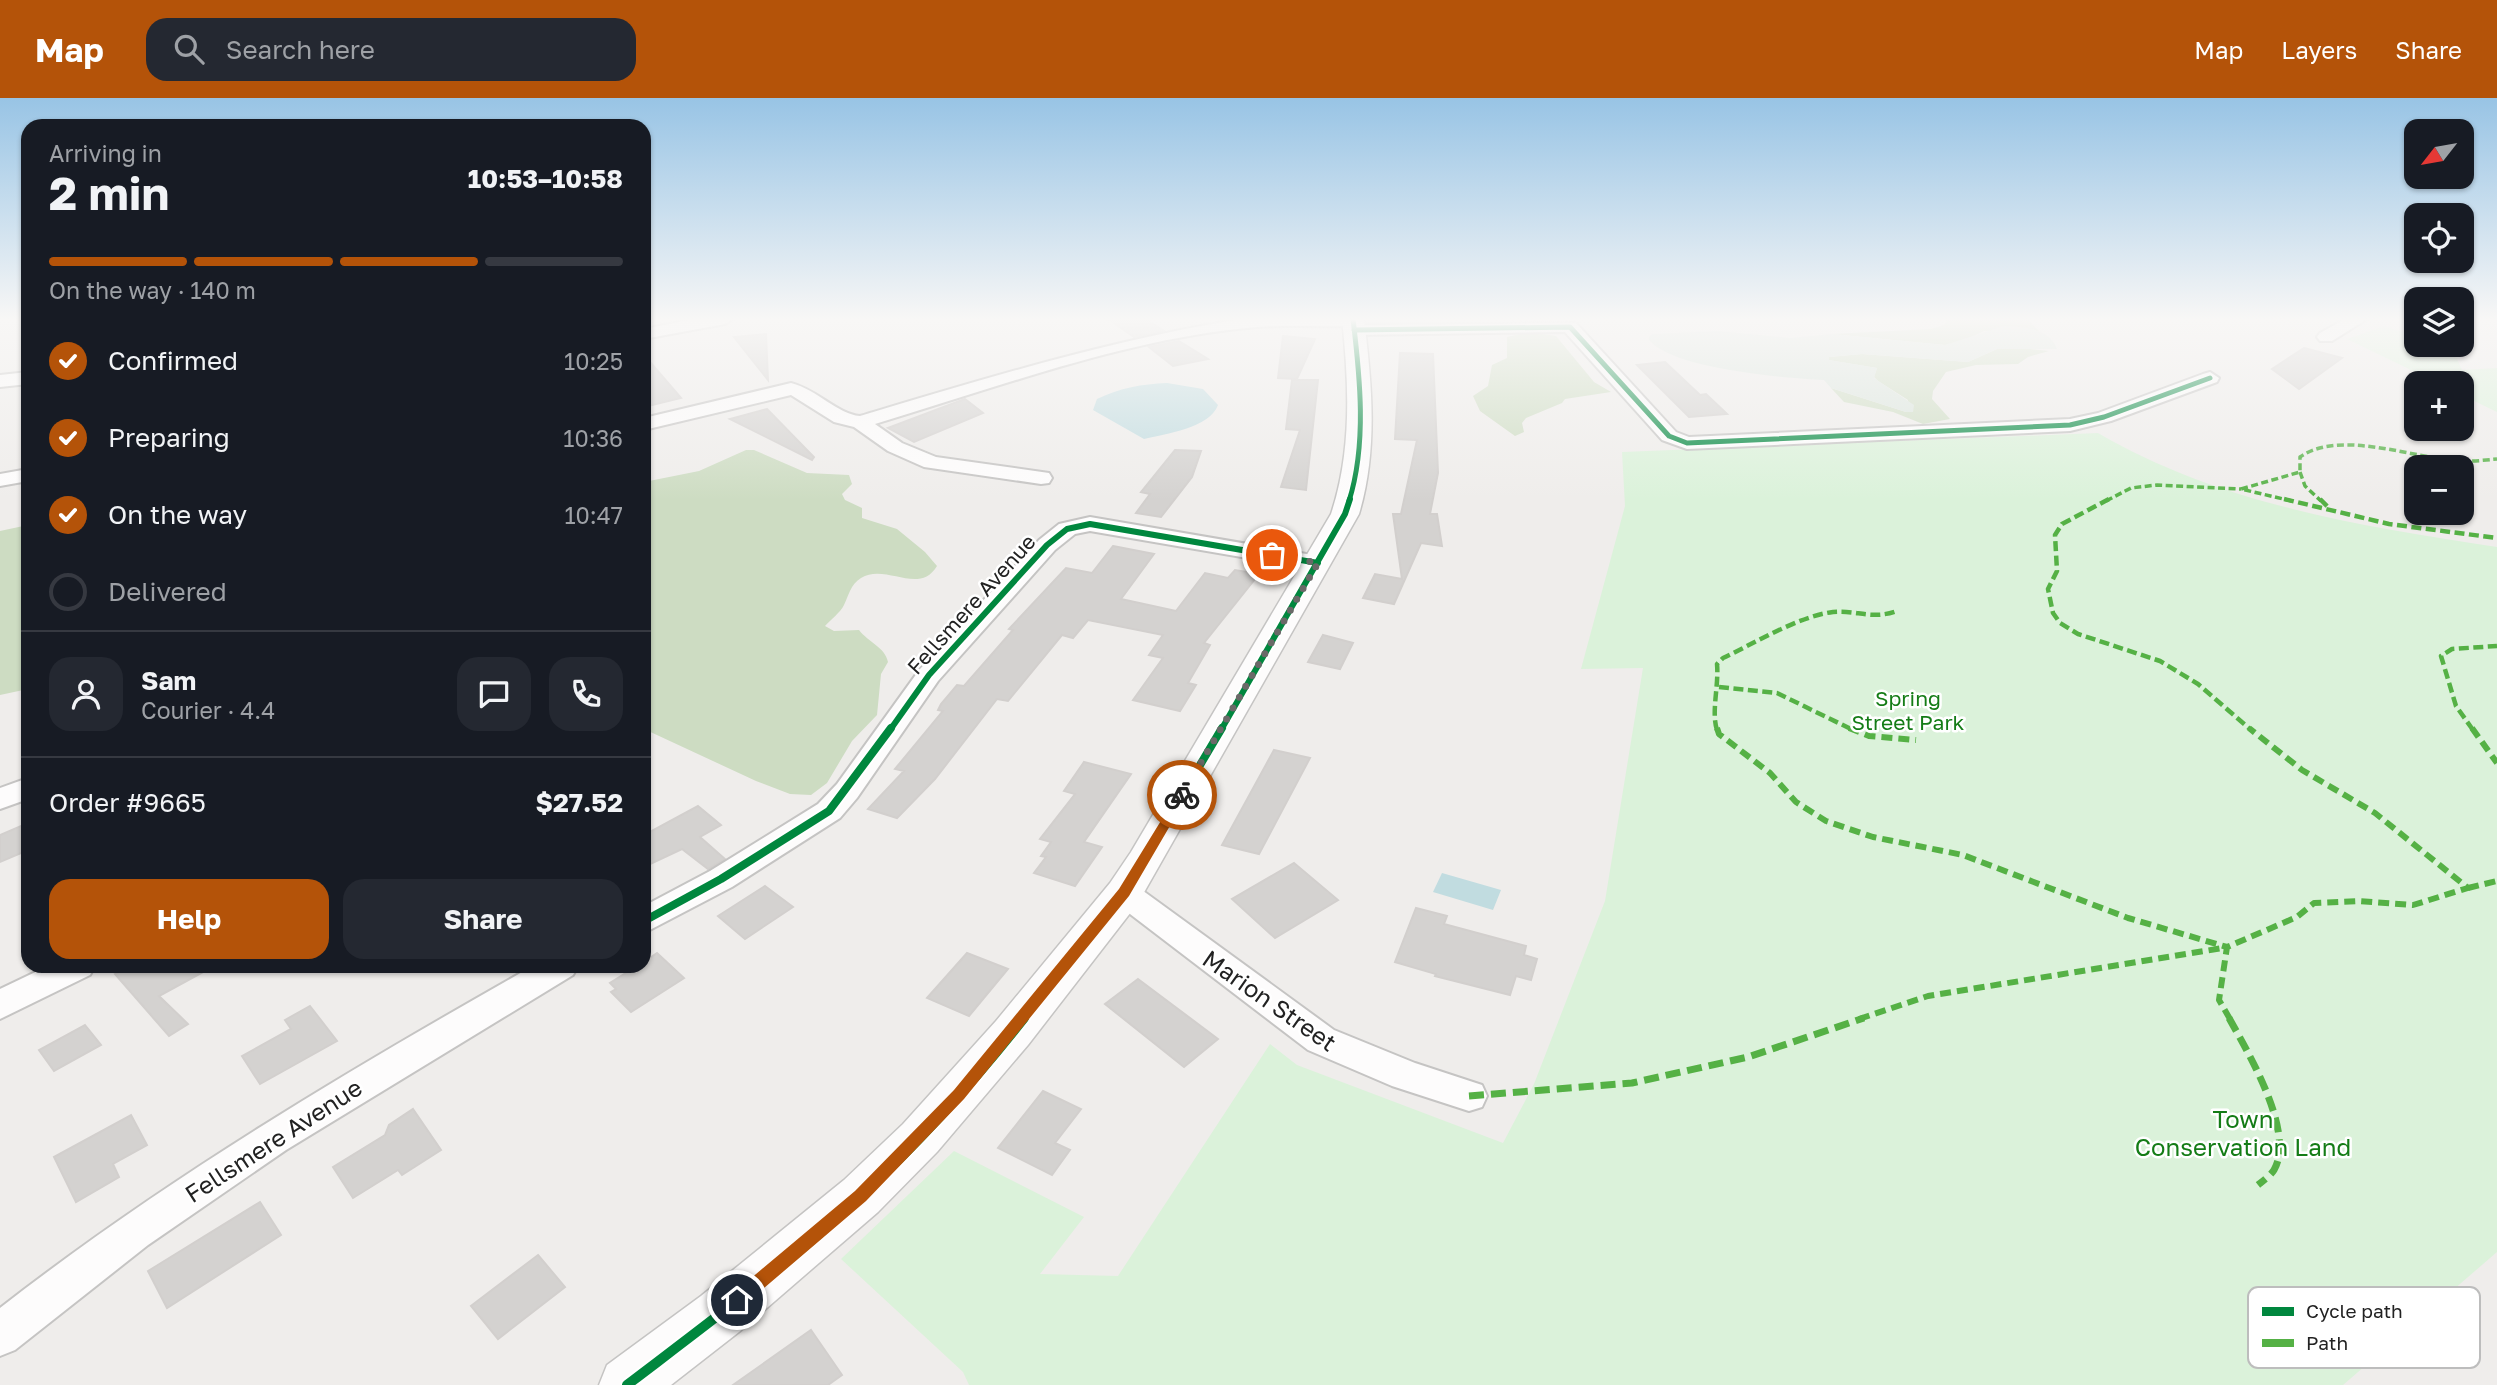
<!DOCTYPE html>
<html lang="en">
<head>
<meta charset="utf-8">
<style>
	:root { --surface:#171b24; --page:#242831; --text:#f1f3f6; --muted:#9ea1a6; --line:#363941; --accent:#b45309 }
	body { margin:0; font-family:"Golos Text",sans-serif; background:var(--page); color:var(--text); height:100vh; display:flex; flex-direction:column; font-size:26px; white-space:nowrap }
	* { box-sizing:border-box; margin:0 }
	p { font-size:23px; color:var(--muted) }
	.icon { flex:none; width:38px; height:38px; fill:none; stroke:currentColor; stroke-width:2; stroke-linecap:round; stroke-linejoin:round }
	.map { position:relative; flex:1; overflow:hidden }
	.side { position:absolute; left:21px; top:21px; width:630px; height:854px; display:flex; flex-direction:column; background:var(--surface); border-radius:21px; box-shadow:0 2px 5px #0004 }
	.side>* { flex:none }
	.needle { width:46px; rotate:239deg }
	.fabs { position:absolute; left:2404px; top:21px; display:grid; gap:14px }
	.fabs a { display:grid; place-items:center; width:70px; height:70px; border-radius:14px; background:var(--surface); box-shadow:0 2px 5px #0004; font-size:35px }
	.pin { position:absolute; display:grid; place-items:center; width:60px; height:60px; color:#fff; margin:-30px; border:4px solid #fff; border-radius:50%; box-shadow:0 2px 7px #0007 }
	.courier { position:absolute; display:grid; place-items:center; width:70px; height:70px; margin:-35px; border:5px solid #b45309; border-radius:50%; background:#fff; color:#222; box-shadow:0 2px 9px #0007 }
	.summary em { font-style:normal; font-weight:700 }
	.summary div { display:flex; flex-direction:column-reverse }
	.summary { display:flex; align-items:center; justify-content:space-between; height:119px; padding:0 28px }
	h1 { font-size:46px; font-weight:700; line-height:52px }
	.bar { display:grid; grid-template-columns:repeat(4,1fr); gap:10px 7px; align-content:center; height:84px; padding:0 28px }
	.bar i { height:9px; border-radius:5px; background:var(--line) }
	.bar .active { background:var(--accent) }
	.bar p { grid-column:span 4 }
	.line { display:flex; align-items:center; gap:18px; padding:0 28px; border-top:2px solid var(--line) }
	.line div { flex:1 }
	.round { display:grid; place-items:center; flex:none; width:74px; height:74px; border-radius:21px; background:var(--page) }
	ol { padding:0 28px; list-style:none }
	li { display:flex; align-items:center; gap:21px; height:77px }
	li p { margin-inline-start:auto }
	li .icon { padding:7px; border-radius:50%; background:var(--accent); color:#fff; stroke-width:4 }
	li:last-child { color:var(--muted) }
	li i { width:38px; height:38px; border:4px solid var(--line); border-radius:50% }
	.primary-button { display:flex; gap:14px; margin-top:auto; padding:14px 28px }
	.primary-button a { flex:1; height:80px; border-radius:21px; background:var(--accent); color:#fff; font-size:28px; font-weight:700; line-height:80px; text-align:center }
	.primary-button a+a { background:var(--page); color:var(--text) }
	header { display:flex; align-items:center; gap:42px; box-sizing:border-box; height:98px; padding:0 35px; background:var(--accent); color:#fff }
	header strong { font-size:33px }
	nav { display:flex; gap:38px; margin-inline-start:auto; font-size:24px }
	.search { width:490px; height:63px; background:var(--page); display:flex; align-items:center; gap:18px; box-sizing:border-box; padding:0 24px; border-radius:21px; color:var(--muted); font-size:26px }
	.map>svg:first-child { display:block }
	.forest { fill:#cddcc2 }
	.wetland { fill:#dae5dd }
	.park { fill:#dbf2da }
	.water { fill:#c1dce0 }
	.building { fill:#d4d2d0; stroke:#d2cfcd; stroke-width:2 }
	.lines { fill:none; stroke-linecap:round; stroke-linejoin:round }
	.minor-casing { stroke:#c5c4c3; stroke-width:4 }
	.tertiary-casing { stroke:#c5c4c3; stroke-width:3 }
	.minor { fill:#fdfcfc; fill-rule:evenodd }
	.tertiary { fill:#fdfcfc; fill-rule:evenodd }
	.quiet-far3 { stroke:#55b145; stroke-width:3.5; stroke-dasharray:7 3.5; stroke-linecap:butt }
	.quiet-far2 { stroke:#55b145; stroke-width:4.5; stroke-dasharray:10 4.5; stroke-linecap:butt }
	.quiet-far1 { stroke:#55b145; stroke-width:6; stroke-dasharray:11 6; stroke-linecap:butt }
	.quiet { stroke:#55b145; stroke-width:7; stroke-dasharray:15 7; stroke-linecap:butt }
	.cycleway-far3-casing { stroke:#fff; stroke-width:8 }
	.cycleway-far2-casing { stroke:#fff; stroke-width:10 }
	.cycleway-far1-casing { stroke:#fff; stroke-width:12 }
	.cycleway-casing { stroke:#fff; stroke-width:14 }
	.cycleway-far3 { stroke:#00873e; stroke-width:5 }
	.cycleway-far2 { stroke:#00873e; stroke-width:6 }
	.cycleway-far1 { stroke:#00873e; stroke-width:8 }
	.cycleway { stroke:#00873e; stroke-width:10 }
	.route { fill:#b45309 }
	.done { stroke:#6a6968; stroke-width:7; stroke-dasharray:0 12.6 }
	.labels { text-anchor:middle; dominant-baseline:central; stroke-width:5; stroke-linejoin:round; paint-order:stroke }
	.street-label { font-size:21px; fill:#222; stroke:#fff }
	.park-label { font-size:21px; fill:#147c16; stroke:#fff }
	.near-street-label { font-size:24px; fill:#222; stroke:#fff }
	.near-park-label { font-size:24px; fill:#147c16; stroke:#fff }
	.key { fill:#fff; stroke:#bdbdbd; stroke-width:2 }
	.key-label { font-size:19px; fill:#222 }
</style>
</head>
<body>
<header>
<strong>Map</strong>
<div class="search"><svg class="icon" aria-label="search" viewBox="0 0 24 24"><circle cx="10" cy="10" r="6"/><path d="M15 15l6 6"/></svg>Search here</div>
<nav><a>Map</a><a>Layers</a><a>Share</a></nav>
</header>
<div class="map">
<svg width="2497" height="1287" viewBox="0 0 2497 1287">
	<rect width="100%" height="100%" fill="#efedeb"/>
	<!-- forest -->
	<g class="forest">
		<polygon points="1947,221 2027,221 2039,233 1984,233 1964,243 1945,247 1832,236 1931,231 1944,227"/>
		<polygon points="1529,234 1556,238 1594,284 1611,294 1565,301 1562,305 1526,320 1522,325 1524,334 1515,338 1480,313 1473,298 1488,288 1492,267 1507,260 1507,239"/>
		<polygon points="2020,250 2049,253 2028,259 2018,266 1976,267 1946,274 1933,293 1932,301 1950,321 1923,326 1893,314 1844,304 1831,290 1906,314 1908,302 1878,283 1874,279 1877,270 1828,262 1829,259 1862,256 1968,264 1997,251"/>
		<path d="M746 352H754L807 375 849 377 852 386 842 396 845 402 862 410V420L897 431 925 454 937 468C919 498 886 465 861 480 850 487 849 497 844 507 840 515 831 521 825 528L834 533 859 532C868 544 885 549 888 564L881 576 877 617 852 643 827 685 811 697 790 696 756 683 644 631V384L699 373Z"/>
		<polygon points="28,427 28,591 0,597 0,433"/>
	</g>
	<!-- wetland -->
	<path class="wetland" d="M2004 228C2025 229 2049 230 2057 251H1997L1968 264 1862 256 1829 259V262L1877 270 1874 280 1914 307 1913 314H1906L1831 290 1824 282C1785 280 1673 271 1649 242V238L1653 236 1718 233 1790 240 1832 236 1945 247Z"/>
	<!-- park -->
	<g class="park">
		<polygon points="2385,228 2417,239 2417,247 2438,247 2453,252 2462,272 2497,270 2497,314 2462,297 2462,285 2438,285 2347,241"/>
		<path d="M2098 335C2220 406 2359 428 2497 449V1154L2343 1287H969L963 1274 841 1161 954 1053 1084 1119 1040 1176 1118 1178 1270 946 1297 967 1503 1045 1534 986 1605 803 1643 570 1581 571 1625 408 1622 354Z"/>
	</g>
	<!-- water -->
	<g class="water">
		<path d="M1167 285 1203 291 1218 307C1210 330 1165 336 1144 341L1093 312 1097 301C1120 290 1142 286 1167 285Z"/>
		<polygon points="1442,775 1501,792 1493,812 1433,794"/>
	</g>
	<!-- building -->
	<g class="building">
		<polygon points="1108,221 1146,221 1164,233 1134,239"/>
		<polygon points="766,236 768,282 734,239"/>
		<polygon points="1283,238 1315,241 1297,281 1278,280"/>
		<polygon points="1179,243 1208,261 1173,268 1149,249"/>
		<polygon points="2304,250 2342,260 2299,291 2272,271"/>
		<polygon points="1400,255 1433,256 1438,375 1430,416 1437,416 1442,448 1421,445 1394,506 1363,500 1375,476 1402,481 1393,416 1401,416 1417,342 1395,341"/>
		<polygon points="644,257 681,300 644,309"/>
		<polygon points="1665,264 1700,297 1706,296 1727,316 1689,319 1637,267"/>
		<polygon points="1292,282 1318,282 1306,392 1281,389 1300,332 1286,331"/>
		<polygon points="965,301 983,315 914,344 888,330"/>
		<polygon points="767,311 814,359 812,362 730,321"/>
		<polygon points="1175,352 1201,353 1192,379 1161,419 1136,415 1150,396 1141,394"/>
		<polygon points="1113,448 1154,456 1121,501 1176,513 1205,475 1228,480 1235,472 1259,476 1204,545 1210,547 1188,585 1196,587 1180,613 1133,602 1163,560 1149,557 1163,537 1088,522 1073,540 1062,537 1008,603 997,601 935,681 897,720 868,711 904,673 895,671 943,613 938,612 941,606 957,587 964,588 1013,532 1009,531 1066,470 1092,475"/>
		<polygon points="1323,537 1353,545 1340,571 1308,564"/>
		<polygon points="1274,652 1310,660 1259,756 1222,747"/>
		<polygon points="1084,664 1131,676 1084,744 1102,749 1075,788 1034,775 1046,759 1041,758 1051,744 1040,741 1075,696 1064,693"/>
		<polygon points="698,708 721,727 700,739 725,761 708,771 682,751 644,769 644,737"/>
		<polygon points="28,725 28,752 0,764 0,737"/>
		<polygon points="1294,765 1338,802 1275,840 1232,801"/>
		<polygon points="765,788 793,809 745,841 718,818"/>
		<polygon points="1416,810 1447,818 1444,826 1526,848 1524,857 1537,861 1531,882 1516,878 1510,897 1435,878 1436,876 1395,864"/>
		<polygon points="657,855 684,880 631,914 611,894 616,891 610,885 637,868 644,868 644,864"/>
		<polygon points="967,855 1008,871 969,918 927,900"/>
		<polygon points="130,868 214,868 159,898 188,926 169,938 115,876"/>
		<polygon points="1138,881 1218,941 1184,969 1105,906"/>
		<polygon points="310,908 337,943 260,986 242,958 291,931 285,922"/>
		<polygon points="85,927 101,947 54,973 39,952"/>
		<polygon points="1043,993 1081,1011 1055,1045 1070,1052 1052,1077 998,1050"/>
		<polygon points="413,1011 441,1052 402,1077 398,1072 353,1100 333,1069 385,1037 389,1027"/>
		<polygon points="131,1017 147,1047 113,1066 119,1079 76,1104 54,1059"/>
		<polygon points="260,1104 281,1137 167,1210 148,1173"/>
		<polygon points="538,1157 565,1189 498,1241 471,1208"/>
		<polygon points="811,1232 842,1277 828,1287 733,1287"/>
	</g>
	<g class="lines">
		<defs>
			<g id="minor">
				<polygon points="695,221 733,221 725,226 644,241 644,231"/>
				<path d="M1241 221H1361L1359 227 1576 225 1676 334 1689 339 2070 321 2098 315 2203 276 2210 274 2219 280 2217 284 2111 323 2070 333 1687 351 1662 342 1565 234 1354 237 1345 232 1348 228C1318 229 1287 227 1257 229 1127 240 999 289 875 326L902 345 936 359 1049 375 1052 380 1049 385 1041 386 924 369 888 353 854 329 834 324 791 297 644 332V320L791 285C818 292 837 316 860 318 987 280 1110 242 1241 221Z"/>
				<polygon points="2345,221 2367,221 2332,243 2320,243 2317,239 2320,235"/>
				<polygon points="28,274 28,286 0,289 0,277"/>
				<polygon points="28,371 28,383 0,388 0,376"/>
				<polygon points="1090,419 1318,458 1326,460 1330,465 1326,470 1318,472 1090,433 1075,436 1055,452 938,583 857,700 840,720 732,789 644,835 644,808 710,773 818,706 837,686 920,571 1039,442 1059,426"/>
				<polygon points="28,680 28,701 0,711 0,690"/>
				<polygon points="1124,784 1135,787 1334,932 1415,965 1482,987 1487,998 1482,1009 1469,1013 1392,988 1308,952 1113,803 1108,795 1113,787"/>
				<polygon points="48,868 95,868 90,877 0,921 0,891"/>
				<path d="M533 868H578L573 877 286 1052 148 1147 15 1252 0 1258V1210C167 1080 349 972 533 868Z"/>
			</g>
			<path id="tertiary" d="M1342 221H1364C1372 286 1378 353 1359 416L1138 805 1028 947 937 1054 878 1114 739 1234 671 1287H599L607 1267 701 1198 844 1082 903 1026 996 923 1110 785 1131 754 1331 416C1352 353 1349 286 1342 221Z"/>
		</defs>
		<!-- minor casing -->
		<use href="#minor" class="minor-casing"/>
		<!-- tertiary casing -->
		<use href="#tertiary" class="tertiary-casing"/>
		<!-- minor -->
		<use href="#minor" class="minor"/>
		<!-- tertiary -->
		<use href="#tertiary" class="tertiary"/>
		<!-- quiet-far3 -->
		<g class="quiet-far3">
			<polyline points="2300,374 2305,388 2321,403"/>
			<polyline points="2106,403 2131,390 2157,387 2241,391"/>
			<path d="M2292 403 2241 391 2300 374V359C2340 331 2412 360 2459 363 2471 364 2485 362 2497 361"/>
		</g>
		<!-- quiet-far2 -->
		<g class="quiet-far2">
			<polyline points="2109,401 2062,426 2055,437 2057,473 2048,491 2053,515 2060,525 2078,536 2160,563 2198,586 2251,632"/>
			<polyline points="2284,401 2389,426 2497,440"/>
			<polyline points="2320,401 2328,409"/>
			<polyline points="1719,589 1777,595 1853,632"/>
			<path d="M1717 632C1711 614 1719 588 1717 566L1723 560C1755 545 1799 518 1833 514 1857 512 1872 522 1897 513"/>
			<polyline points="2473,632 2456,608 2441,558 2452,551 2497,548"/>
		</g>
		<!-- quiet-far1 -->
		<g class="quiet-far1">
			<polyline points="1717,630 1719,636 1770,675 1796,704 1826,723 1873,739 1963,757 2128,820 2227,849"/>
			<polyline points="1849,630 1869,638 1916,642"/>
			<polyline points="2472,630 2497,665"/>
			<polyline points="2468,790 2497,783"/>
			<polyline points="1859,921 1928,898 2223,850"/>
			<polyline points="2230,921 2219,902 2227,849 2297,819 2314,805 2359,803 2413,807 2468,790 2375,715 2302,672 2249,630"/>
		</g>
		<!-- quiet -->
		<g class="quiet">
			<path d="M2229 920C2247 953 2296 1034 2274 1072 2271 1077 2263 1083 2258 1087"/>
			<polyline points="1469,998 1632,985 1748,959 1864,920"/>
		</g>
		<defs>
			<g id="cycleway-far3">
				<polyline points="1354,232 1570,229 1669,338 1687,345 2070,327 2104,319 2210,280"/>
				<path d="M1349 403C1367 346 1360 279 1353 221"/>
			</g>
			<g id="cycleway-far2">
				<polyline points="890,632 929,577 1047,447 1067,431 1090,426 1318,465"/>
				<polyline points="1221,632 1345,416 1350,401"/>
			</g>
			<g id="cycleway-far1">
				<polyline points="644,823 721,781 829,713 891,630"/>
				<polyline points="1023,921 1124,795 1222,630"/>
			</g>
			<path id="cycleway" d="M627 1287C707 1226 790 1165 863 1096 921 1042 975 982 1024 920"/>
		</defs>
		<!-- cycleway-far3 casing -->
		<use href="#cycleway-far3" class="cycleway-far3-casing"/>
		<!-- cycleway-far2 casing -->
		<use href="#cycleway-far2" class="cycleway-far2-casing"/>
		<!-- cycleway-far1 casing -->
		<use href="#cycleway-far1" class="cycleway-far1-casing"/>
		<!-- cycleway casing -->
		<use href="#cycleway" class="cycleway-casing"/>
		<!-- cycleway-far3 -->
		<use href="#cycleway-far3" class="cycleway-far3"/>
		<!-- cycleway-far2 -->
		<use href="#cycleway-far2" class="cycleway-far2"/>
		<!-- cycleway-far1 -->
		<use href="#cycleway-far1" class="cycleway-far1"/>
		<!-- cycleway -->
		<use href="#cycleway" class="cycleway"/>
	</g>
	<!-- sky -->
	<linearGradient id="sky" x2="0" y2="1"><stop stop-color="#98c4e5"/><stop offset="0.55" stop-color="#f8f7f6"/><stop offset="1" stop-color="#f8f7f6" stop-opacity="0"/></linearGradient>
	<rect width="2497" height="402" fill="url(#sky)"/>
	<!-- route -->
	<polygon class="route" points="1182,694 1188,697 1129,798 964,1001 866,1103 743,1208 731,1208 729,1202 731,1197 855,1093 954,992 1119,791 1178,695"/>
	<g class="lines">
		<!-- done -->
		<polyline class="done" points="1182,697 1318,465 1272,457"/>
	</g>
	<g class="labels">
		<!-- street labels -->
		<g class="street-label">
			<text transform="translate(971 506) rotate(-48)">Fellsmere Avenue</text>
		</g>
		<!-- park labels -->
		<g class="park-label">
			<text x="1908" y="600">Spring<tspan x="1908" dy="24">Street Park</tspan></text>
		</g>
		<!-- near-street labels -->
		<g class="near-street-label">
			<text transform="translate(1270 902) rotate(35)">Marion Street</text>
			<text transform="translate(273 1042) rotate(-33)">Fellsmere Avenue</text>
		</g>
		<!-- near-park labels -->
		<g class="near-park-label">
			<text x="2243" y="1020">Town<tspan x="2243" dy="28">Conservation Land</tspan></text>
		</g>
	</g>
	<!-- legend -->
	<rect x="2248" y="1189" width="232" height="81" rx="10" class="key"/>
	<rect x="2262" y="1209" width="32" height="9" fill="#00873e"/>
	<rect x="2262" y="1241" width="32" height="8" fill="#55b145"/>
	<g class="key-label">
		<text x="2306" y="1220">Cycle path</text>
		<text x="2306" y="1252">Path</text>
	</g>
</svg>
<div class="fabs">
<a><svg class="needle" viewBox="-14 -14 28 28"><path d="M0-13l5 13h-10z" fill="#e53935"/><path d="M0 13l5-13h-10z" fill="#9ea1a6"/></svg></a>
<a><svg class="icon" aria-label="locate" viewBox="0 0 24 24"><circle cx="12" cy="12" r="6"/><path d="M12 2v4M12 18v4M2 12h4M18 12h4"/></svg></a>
<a><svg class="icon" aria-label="layers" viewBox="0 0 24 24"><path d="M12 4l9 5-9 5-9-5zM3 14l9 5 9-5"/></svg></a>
<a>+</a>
<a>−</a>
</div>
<div class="pin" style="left:1272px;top:457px;background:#ea580c"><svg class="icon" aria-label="bag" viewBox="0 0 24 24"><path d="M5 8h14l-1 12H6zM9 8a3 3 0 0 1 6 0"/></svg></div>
<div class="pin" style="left:737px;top:1202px;background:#1f2937"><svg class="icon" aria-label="home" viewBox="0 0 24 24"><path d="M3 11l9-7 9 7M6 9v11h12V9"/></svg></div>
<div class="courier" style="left:1182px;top:697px"><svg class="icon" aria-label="bike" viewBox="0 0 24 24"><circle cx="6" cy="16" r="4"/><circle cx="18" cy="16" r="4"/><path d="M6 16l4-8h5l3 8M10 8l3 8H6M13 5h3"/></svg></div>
<section class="side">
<div class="summary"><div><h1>2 min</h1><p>Arriving in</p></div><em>10:53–10:58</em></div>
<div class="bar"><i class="active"></i><i class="active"></i><i class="active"></i><i></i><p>On the way · 140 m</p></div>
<ol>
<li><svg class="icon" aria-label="check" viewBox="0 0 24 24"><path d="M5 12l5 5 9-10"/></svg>Confirmed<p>10:25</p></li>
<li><svg class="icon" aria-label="check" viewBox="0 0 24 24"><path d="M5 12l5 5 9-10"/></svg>Preparing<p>10:36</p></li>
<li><svg class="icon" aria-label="check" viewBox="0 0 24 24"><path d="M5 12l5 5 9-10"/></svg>On the way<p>10:47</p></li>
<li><i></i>Delivered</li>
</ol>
<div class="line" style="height:126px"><a class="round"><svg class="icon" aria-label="person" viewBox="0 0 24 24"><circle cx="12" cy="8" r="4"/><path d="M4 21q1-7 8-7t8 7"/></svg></a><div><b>Sam</b><p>Courier · 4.4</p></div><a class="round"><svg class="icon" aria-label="chat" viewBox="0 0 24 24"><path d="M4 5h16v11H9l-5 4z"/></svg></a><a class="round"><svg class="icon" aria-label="phone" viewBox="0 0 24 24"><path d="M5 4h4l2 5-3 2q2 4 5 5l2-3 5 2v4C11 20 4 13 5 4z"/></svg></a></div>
<div class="line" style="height:91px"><div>Order #9665</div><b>$27.52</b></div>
<div class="primary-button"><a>Help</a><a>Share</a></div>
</section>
</div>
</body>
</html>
